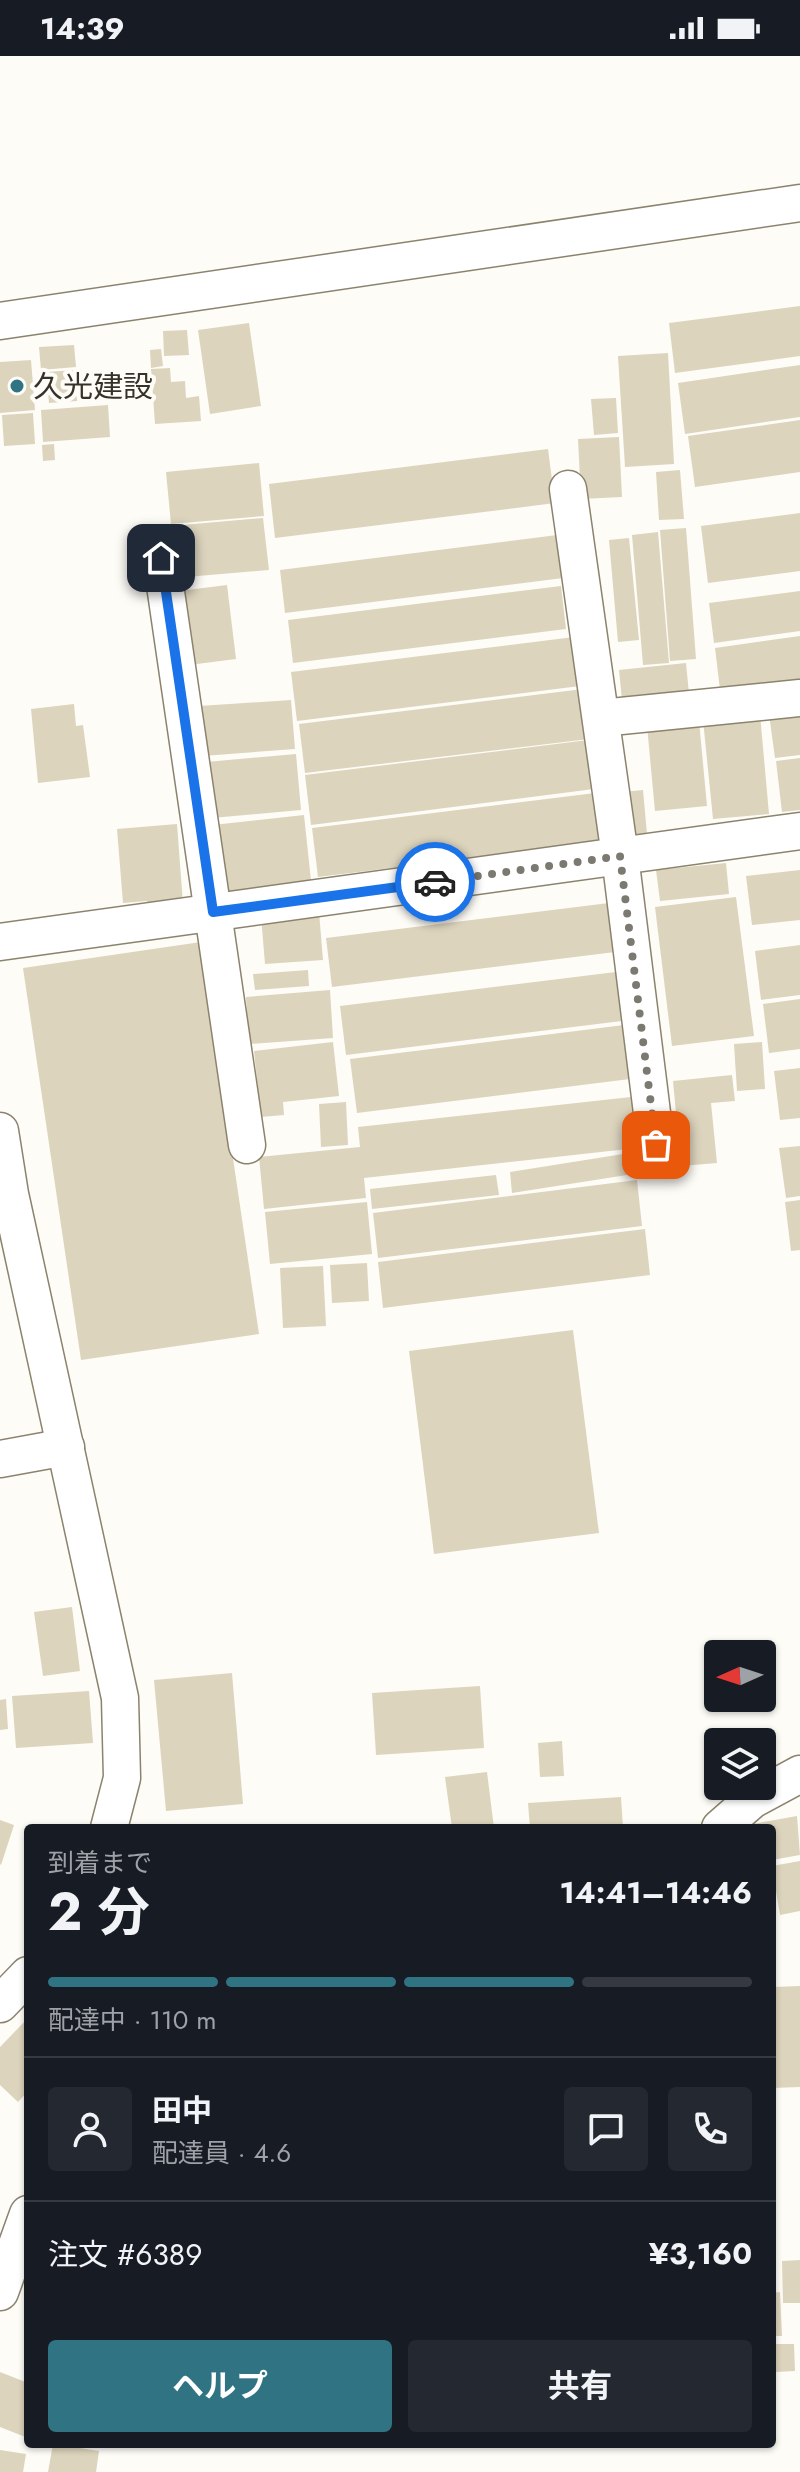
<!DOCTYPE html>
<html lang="ja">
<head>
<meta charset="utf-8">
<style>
	:root { --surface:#171b24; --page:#242831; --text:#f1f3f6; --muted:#9ea1a6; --line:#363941; --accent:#307484 }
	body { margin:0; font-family:Jost,"Noto Sans JP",sans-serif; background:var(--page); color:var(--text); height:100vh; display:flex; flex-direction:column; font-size:30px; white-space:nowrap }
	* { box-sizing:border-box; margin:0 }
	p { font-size:26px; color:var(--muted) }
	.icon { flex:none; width:44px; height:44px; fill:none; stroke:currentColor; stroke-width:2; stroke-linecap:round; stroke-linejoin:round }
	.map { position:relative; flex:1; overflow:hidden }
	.side { position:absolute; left:24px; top:1768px; width:752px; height:624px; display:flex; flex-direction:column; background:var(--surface); border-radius:8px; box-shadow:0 2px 6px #0004 }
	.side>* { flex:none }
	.needle { width:52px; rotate:267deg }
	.controls { position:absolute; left:704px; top:1584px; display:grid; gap:16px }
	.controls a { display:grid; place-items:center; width:72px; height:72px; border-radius:8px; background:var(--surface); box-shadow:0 2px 6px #0004; font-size:40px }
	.pin { position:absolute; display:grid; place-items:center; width:68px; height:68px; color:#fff; margin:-34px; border-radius:16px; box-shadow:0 4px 12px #0006 }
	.courier { position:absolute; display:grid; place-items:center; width:80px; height:80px; margin:-40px; border:6px solid #1a73e8; border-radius:50%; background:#fff; color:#222; box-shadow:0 2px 10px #0007 }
	.head em { font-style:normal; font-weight:700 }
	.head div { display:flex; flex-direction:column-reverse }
	.head { display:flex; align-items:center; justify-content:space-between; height:136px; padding:0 24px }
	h1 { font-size:52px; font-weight:700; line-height:60px }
	.bar { display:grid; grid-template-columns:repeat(4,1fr); gap:12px 8px; align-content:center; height:96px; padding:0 24px }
	.bar i { height:10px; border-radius:6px; background:var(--line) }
	.bar .active { background:var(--accent) }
	.bar p { grid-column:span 4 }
	.line { display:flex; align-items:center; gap:20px; padding:0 24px; border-top:2px solid var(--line) }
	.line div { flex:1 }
	.round { display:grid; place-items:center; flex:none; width:84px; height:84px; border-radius:8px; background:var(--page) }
	.button { display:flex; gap:16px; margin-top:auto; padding:16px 24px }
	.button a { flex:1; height:92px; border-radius:8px; background:var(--accent); color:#fff; font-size:32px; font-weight:700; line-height:92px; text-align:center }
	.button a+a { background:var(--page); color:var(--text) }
	.status { display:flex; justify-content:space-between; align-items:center; height:56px; padding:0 40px; background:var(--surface); direction:ltr }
	.status svg { height:22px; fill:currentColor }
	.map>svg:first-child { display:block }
	.building { fill:#ddd4bd }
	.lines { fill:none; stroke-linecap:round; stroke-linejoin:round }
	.minor-casing { stroke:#8c836e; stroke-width:39 }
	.minor { stroke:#fff; stroke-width:36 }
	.done { stroke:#7c7971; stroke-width:8; stroke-dasharray:0 14.4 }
	.route { stroke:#1a73e8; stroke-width:10 }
	.poi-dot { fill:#307484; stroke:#fdfcf7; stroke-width:3 }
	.labels { text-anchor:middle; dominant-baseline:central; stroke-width:8; stroke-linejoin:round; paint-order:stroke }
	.poi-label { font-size:30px; fill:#363229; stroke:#fdfcf7; text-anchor:start }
</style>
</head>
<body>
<div class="status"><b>14:39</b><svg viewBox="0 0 49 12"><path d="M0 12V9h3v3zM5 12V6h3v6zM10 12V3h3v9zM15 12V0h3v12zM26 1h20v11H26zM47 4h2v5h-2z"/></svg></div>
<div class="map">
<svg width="800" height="2416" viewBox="0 0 800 2416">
	<rect width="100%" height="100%" fill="#fdfcf7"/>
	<!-- building -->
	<g class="building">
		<polygon points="800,250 800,300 675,317 669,267"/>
		<polygon points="249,267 261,350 210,358 198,274"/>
		<polygon points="187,274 189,299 164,300 163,275"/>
		<polygon points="74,289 76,311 41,314 39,291"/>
		<polygon points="161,293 163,310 151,312 150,294"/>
		<polygon points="668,297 674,408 625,411 618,300"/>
		<polygon points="31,304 35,354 0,357 0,306"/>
		<polygon points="800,309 800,361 685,378 678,327"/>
		<polygon points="170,312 171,326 185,325 186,342 199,340 201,365 155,368 151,313"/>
		<polygon points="75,314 77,345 49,347 46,316"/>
		<polygon points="616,342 618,377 594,379 591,343"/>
		<polygon points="108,349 110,381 43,386 41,354"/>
		<polygon points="33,357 35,388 4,390 2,359"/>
		<polygon points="800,364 800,416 695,431 688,380"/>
		<polygon points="619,381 622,441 581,443 578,383"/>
		<polygon points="54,388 55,404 43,405 42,389"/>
		<polygon points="548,393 555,447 275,482 269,428"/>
		<polygon points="259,407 264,460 171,468 166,416"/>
		<polygon points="680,414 684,463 659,464 656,416"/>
		<polygon points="800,457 800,515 708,527 701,470"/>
		<polygon points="263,462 269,514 175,522 171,470"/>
		<polygon points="686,472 696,603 670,605 660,474"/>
		<polygon points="658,476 669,607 643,609 632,479"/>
		<polygon points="557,479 563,522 285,557 280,514"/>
		<polygon points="629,482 639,584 618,586 609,484"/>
		<polygon points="227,529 236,603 189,609 179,535"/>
		<polygon points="561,530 566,573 293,607 288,564"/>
		<polygon points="800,535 800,575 714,587 709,547"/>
		<polygon points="800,580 800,632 721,642 715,592"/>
		<polygon points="574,581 580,630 297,665 291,616"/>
		<polygon points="686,607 690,648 623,654 619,614"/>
		<polygon points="583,633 589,683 305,717 299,668"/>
		<polygon points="291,644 295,693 203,700 199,650"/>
		<polygon points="74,648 76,670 83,669 90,721 38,727 31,653"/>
		<polygon points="800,654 800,699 775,702 769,658"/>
		<polygon points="760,658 769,758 713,763 703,664"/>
		<polygon points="699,665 707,750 655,755 647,670"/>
		<polygon points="588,684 594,733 311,769 305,719"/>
		<polygon points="296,698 301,754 212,762 206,706"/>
		<polygon points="800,702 800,754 782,756 776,705"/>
		<polygon points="643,734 647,778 628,780 623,736"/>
		<polygon points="595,737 601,786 318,821 312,772"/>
		<polygon points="304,759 312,834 221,843 213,769"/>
		<polygon points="177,768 183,848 148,851 147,845 123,847 117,773"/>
		<polygon points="726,807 729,838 660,845 656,814"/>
		<polygon points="800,814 800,864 752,869 746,820"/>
		<polygon points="736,841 754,980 672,990 655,851"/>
		<polygon points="609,847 615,896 332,931 326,882"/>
		<polygon points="319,856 323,904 265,908 261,860"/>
		<polygon points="201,886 259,1278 81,1304 23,912"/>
		<polygon points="800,889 800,939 761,944 755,895"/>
		<polygon points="308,914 309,930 255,934 253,918"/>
		<polygon points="624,915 630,964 346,999 340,950"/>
		<polygon points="330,934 333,982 249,988 246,941"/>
		<polygon points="800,943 800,993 769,997 763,948"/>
		<polygon points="632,968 638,1022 357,1057 350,1003"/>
		<polygon points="333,986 339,1040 283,1046 284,1059 261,1061 254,995"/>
		<polygon points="762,986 765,1033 737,1035 734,988"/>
		<polygon points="800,1012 800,1062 780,1064 774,1015"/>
		<polygon points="732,1019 735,1045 711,1047 717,1107 681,1110 673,1025"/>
		<polygon points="640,1040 646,1091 364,1122 366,1142 264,1153 259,1101 360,1091 358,1071"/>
		<polygon points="346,1046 348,1089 321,1091 319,1048"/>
		<polygon points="800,1090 800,1140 786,1142 779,1092"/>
		<polygon points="642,1095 646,1116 512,1137 510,1116"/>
		<polygon points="496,1119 499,1139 372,1153 370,1133"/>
		<polygon points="637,1124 642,1170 378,1202 373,1157"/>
		<polygon points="800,1144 800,1194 791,1195 785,1146"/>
		<polygon points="367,1146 372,1198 270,1208 265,1156"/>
		<polygon points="645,1173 650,1219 383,1252 378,1206"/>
		<polygon points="367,1207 369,1245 332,1247 330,1209"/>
		<polygon points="323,1210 326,1270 283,1272 280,1212"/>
		<polygon points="573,1274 599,1477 434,1498 409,1295"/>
		<polygon points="72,1551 80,1615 43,1620 34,1556"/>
		<polygon points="232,1617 243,1748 166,1755 154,1624"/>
		<polygon points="480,1630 484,1692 376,1699 372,1637"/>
		<polygon points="89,1635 93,1687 16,1692 12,1640"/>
		<polygon points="6,1643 8,1673 0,1674 0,1644"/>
		<polygon points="562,1685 564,1720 540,1721 538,1687"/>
		<polygon points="487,1716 494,1772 452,1772 445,1721"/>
		<polygon points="621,1741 623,1772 530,1772 528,1747"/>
		<polygon points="797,1760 800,1799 772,1804 772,1772 753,1772 753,1768"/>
		<polygon points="0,1764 14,1769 1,1809 0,1808"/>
		<polygon points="800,1805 800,1855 780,1859 772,1810"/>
		<polygon points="800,1930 800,2031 772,2032 773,1931"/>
		<polygon points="28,1962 28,2035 18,2046 0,2029 0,1991"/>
		<polygon points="800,2204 800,2247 783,2247 782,2205"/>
		<polygon points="780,2236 782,2280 772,2280 772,2237"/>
		<polygon points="774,2288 794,2288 795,2315 775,2316"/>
		<polygon points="0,2316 28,2327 28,2382 0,2371"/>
		<polygon points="53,2388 99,2395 96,2416 48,2416"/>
		<polygon points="0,2394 26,2398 23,2416 0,2416"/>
	</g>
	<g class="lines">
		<defs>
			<g id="minor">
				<polyline points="0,265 800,147"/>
				<polyline points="568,433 620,800 656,1089"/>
				<polyline points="161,502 247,1089"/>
				<polyline points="601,662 800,642"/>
				<polyline points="0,886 800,775"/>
				<polyline points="0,1075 10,1138 120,1642 122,1722 109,1772"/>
				<polyline points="0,1403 66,1391"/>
				<polyline points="720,1772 752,1744 800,1718"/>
				<polyline points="0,1948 28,1919"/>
				<polyline points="0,2236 28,2158"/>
			</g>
		</defs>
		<!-- minor casing -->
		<use href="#minor" class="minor-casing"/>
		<!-- minor -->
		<use href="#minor" class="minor"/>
	</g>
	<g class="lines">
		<!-- done -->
		<polyline class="done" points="435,826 620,800 656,1089"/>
		<!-- route -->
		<polyline class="route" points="161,502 213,856 435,826"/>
	</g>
	<!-- markers -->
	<circle class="poi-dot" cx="17" cy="330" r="8"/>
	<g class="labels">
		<!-- poi labels -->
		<g class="poi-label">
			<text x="33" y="330">久光建設</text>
		</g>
	</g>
</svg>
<div class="controls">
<a><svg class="needle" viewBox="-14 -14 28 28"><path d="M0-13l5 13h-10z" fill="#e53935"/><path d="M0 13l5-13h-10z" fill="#9ea1a6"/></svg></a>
<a><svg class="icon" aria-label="layers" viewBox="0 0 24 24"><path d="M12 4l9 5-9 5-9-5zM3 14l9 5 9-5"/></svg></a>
</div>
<div class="pin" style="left:656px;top:1089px;background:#ea580c"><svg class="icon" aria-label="bag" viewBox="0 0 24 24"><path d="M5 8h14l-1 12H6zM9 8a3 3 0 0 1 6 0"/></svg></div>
<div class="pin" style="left:161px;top:502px;background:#1f2937"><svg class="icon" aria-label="home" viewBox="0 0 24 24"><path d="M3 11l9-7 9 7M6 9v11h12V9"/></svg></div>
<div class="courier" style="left:435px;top:826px"><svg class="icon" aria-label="car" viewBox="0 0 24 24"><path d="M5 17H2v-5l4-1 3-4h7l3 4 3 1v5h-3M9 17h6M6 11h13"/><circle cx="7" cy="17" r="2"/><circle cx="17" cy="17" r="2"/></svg></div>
<section class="side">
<div class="head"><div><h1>2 分</h1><p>到着まで</p></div><em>14:41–14:46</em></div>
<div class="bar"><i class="active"></i><i class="active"></i><i class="active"></i><i></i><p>配達中 · 110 m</p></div>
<div class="line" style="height:144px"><a class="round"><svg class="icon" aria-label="person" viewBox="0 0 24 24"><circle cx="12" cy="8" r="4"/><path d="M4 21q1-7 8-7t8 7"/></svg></a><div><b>田中</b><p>配達員 · 4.6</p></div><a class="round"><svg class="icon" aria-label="chat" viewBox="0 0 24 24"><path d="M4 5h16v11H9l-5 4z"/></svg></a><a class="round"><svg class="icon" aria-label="phone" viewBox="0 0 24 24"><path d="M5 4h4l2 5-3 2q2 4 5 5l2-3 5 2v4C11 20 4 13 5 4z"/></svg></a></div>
<div class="line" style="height:104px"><div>注文 #6389</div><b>¥3,160</b></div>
<div class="button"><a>ヘルプ</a><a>共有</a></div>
</section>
</div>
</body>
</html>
